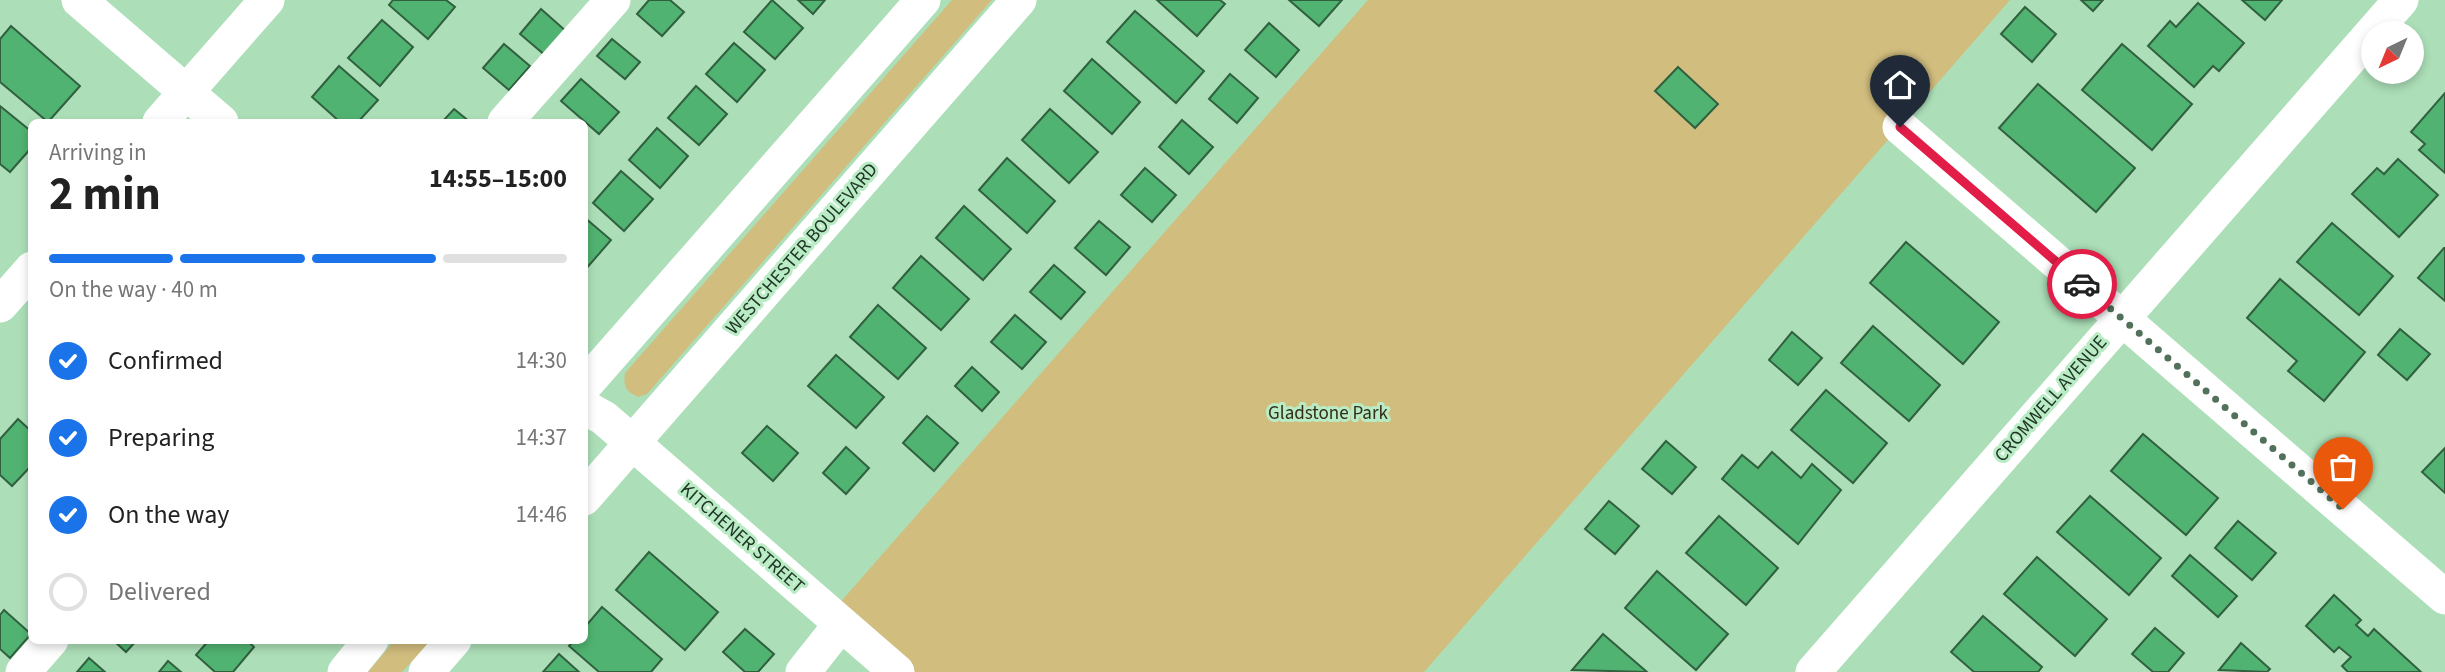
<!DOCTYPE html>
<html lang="en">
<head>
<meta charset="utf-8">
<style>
	:root { --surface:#fff; --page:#f6f6f6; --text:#222; --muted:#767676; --line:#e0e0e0; --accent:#1a73e8 }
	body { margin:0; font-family:"Source Sans 3",sans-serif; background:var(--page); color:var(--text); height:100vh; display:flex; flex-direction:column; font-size:26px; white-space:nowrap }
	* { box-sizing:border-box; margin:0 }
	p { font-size:23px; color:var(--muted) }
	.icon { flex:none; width:38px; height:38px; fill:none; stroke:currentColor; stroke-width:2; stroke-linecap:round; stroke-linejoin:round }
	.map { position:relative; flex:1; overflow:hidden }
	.sheet { position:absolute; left:28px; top:119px; width:560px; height:525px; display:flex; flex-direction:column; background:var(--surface); border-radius:10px; box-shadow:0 4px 10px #0003 }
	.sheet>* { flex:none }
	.needle { width:46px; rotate:223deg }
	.controls { position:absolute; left:2361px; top:21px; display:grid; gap:14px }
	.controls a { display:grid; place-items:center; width:63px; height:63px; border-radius:50%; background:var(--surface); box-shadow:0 4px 10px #0003; font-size:35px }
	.pin { position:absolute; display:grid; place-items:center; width:60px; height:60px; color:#fff; margin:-72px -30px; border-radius:50% 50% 50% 0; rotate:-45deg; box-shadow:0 0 7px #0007 }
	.pin .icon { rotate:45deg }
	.courier { position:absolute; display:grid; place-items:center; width:70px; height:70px; margin:-35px; border:5px solid #e11d48; border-radius:50%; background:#fff; color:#222; box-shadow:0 2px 9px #0007 }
	.head em { font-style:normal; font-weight:700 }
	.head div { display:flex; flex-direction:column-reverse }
	.head { display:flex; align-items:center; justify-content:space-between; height:119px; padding:0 21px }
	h1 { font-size:46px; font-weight:700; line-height:52px }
	.bar { display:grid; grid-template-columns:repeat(4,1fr); gap:10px 7px; align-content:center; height:84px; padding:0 21px }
	.bar i { height:9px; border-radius:5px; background:var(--line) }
	.bar .on { background:var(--accent) }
	.bar p { grid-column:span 4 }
	ol { padding:0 21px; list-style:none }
	li { display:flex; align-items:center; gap:21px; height:77px }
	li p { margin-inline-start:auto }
	li .icon { padding:7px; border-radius:50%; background:var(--accent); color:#fff; stroke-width:4 }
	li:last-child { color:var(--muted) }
	li i { width:38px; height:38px; border:4px solid var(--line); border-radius:50% }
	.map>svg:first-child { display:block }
	.green { fill:#d1bd7e }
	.building { fill:#51b371; stroke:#31603f; stroke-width:2 }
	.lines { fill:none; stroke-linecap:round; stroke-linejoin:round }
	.minor { stroke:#fff; stroke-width:35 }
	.done { stroke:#52715a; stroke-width:7; stroke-dasharray:0 12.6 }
	.route { stroke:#e11d48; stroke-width:9 }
	.labels { text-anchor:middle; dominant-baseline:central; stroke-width:6; stroke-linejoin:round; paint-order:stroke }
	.street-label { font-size:19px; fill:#213627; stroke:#b9ecc5 }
	.park-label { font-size:19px; fill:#332d1a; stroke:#b9ecc5 }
</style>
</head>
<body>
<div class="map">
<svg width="2445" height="672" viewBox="0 0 2445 672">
	<rect width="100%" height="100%" fill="#acdfb8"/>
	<!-- green -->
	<g class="green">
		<path d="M952 0H992L647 394 638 397C626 392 623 386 625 373Z"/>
		<polygon points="1368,0 2010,0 1424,672 913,672 837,606"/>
		<polygon points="394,641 431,641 402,672 368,672"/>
	</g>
	<!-- building -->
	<g class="building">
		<polygon points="393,0 446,0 455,7 428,39 389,5"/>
		<polygon points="649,0 670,0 684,12 662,36 637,14"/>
		<polygon points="772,0 803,28 775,59 744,32"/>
		<polygon points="798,0 825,0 813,14"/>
		<polygon points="1157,0 1220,0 1225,4 1197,36"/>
		<polygon points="1289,0 1342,0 1319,26"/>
		<polygon points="2081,0 2103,0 2093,11"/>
		<polygon points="2242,0 2282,0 2265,20"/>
		<polygon points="2198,3 2244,43 2219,71 2213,66 2194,87 2148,46 2170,21 2176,27"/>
		<polygon points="2025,7 2056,34 2032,62 2001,34"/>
		<polygon points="541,9 567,32 546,56 520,34"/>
		<polygon points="1135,11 1204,71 1176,103 1107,42"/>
		<polygon points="382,20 413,47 380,86 348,58"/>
		<polygon points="1269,23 1299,50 1276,77 1245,50"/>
		<polygon points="11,26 80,86 48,122 0,82 0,39"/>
		<polygon points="612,39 640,62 625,79 597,56"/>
		<polygon points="734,43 765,70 737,102 706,74"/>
		<polygon points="504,44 530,66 509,90 483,68"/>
		<polygon points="2122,44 2192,104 2152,150 2082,90"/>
		<polygon points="1092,59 1140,102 1112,134 1064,91"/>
		<polygon points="339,66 378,100 358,122 340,122 312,97"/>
		<polygon points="1678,67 1718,104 1695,128 1655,91"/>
		<polygon points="1230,74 1258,98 1237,123 1209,99"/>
		<polygon points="581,79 619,112 599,134 561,101"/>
		<polygon points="2038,84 2135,168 2096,212 1999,128"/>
		<polygon points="696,86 727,114 699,145 668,118"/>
		<polygon points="2445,93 2445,173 2419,150 2425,144 2411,132"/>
		<polygon points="0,106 32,132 32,147 10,172 0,164"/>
		<polygon points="454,109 470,122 442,122"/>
		<polygon points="1050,109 1098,152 1069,183 1022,140"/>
		<polygon points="1182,120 1213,147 1189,174 1159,147"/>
		<polygon points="657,128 688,156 660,188 629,160"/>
		<polygon points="1007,158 1055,201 1027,233 979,190"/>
		<polygon points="2398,159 2438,195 2399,237 2352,194 2377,168 2384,174"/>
		<polygon points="1145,168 1176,195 1152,222 1121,195"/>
		<polygon points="621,171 653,199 624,231 593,203"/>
		<polygon points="964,206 1011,249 983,280 936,238"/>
		<polygon points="584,217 611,240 585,270 584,269"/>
		<polygon points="1099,221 1130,247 1106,275 1075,248"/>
		<polygon points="2332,223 2393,276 2359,315 2297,262"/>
		<polygon points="1906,242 1999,322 1963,364 1870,283"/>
		<polygon points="2444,248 2445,248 2445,301 2418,278"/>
		<polygon points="921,256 969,299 941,330 893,288"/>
		<polygon points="1054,265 1085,292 1061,319 1030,292"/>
		<polygon points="2280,279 2365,352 2324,401 2288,371 2297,361 2247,318"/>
		<polygon points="878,305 926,348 898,379 850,337"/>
		<polygon points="1015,315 1046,342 1022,369 991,342"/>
		<polygon points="1873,326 1940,385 1909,421 1841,363"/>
		<polygon points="2400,329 2430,354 2407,380 2378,355"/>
		<polygon points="1792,332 1822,358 1798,385 1769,360"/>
		<polygon points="836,355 884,397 856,428 808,386"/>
		<polygon points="972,367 999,392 982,411 955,386"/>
		<polygon points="1826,390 1887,443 1853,483 1791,430"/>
		<polygon points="927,416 958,443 934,471 903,443"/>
		<polygon points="18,419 32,432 32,465 12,486 0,475 0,439"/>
		<polygon points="767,426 798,453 773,481 742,453"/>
		<polygon points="2143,434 2218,498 2186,535 2111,471"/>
		<polygon points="1666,441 1696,467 1672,494 1642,469"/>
		<polygon points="846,447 869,468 846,494 823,473"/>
		<polygon points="2445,448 2445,493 2422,472"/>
		<polygon points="1772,452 1801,478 1812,464 1841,490 1798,544 1722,479 1742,455 1758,468"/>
		<polygon points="2090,496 2161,558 2129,595 2057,532"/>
		<polygon points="1609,501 1639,526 1615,554 1585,529"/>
		<polygon points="1719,516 1778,568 1746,605 1686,553"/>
		<polygon points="2238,521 2276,553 2252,580 2215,548"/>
		<polygon points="649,552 718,612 685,650 616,590"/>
		<polygon points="2190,555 2237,596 2218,617 2172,576"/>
		<polygon points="2037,557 2107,619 2075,656 2004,594"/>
		<polygon points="1657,571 1728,634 1696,670 1625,608"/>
		<polygon points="2334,595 2361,620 2356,625 2368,636 2374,629 2421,672 2348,672 2342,666 2351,657 2339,647 2334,652 2306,626"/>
		<polygon points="602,607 662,659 651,672 599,672 569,646 574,640 584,640 584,628"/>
		<polygon points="4,610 31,634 10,658 0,649 0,615"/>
		<polygon points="1983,616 2042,667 2038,672 1974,672 1951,652"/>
		<polygon points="2155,628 2184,653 2168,672 2153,672 2132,654"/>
		<polygon points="745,629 774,654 758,672 745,672 723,652"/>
		<polygon points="1603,634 1647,672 1572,670"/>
		<polygon points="113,640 137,640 126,652"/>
		<polygon points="209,640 247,640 254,647 233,672 215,672 196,655"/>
		<polygon points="2241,643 2270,669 2267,672 2219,670"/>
		<polygon points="559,654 579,672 543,672"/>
		<polygon points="89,658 105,672 77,672"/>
		<polygon points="168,661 181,672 159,672"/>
	</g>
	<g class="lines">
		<!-- minor -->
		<g class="minor">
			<polyline points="79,0 221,122"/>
			<polyline points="160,122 267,0"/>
			<polyline points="505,122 613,0"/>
			<polyline points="1900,127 2445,597"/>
			<polyline points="0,305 32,269"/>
			<polyline points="584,386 923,0"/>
			<polyline points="584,407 604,418 897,672"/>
			<polyline points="584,498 1019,0"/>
			<polyline points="23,672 51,640"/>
			<polyline points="345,672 371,640"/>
			<polyline points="426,672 454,640"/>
			<polyline points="803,672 841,624"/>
			<polyline points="1813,672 2401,0"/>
		</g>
	</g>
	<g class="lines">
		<!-- done -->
		<polyline class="done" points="2082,284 2343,509"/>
		<!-- route -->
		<polyline class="route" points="1900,127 2082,284"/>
	</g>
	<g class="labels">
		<!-- street labels -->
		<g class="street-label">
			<text transform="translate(802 249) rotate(-49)">WESTCHESTER BOULEVARD</text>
			<text transform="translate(2051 399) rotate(-49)">CROMWELL AVENUE</text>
			<text transform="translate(742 538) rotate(41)">KITCHENER STREET</text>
		</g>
		<!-- park labels -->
		<g class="park-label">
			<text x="1328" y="413">Gladstone Park</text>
		</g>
	</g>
</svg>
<div class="controls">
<a><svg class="needle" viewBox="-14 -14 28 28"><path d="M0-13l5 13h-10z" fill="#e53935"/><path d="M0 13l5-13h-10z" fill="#767676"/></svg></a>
</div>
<div class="pin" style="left:2343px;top:509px;background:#ea580c"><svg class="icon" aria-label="bag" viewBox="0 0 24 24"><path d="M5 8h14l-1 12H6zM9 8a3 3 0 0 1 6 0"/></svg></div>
<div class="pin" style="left:1900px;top:127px;background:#1f2937"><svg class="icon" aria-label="home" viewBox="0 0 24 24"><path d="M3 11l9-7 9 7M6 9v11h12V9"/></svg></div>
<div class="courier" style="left:2082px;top:284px"><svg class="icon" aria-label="car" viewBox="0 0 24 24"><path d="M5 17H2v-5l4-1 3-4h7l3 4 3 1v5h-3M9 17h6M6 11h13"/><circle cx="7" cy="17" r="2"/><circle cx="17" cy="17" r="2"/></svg></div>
<section class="sheet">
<div class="head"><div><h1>2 min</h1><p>Arriving in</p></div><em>14:55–15:00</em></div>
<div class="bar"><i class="on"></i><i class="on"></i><i class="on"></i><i></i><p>On the way · 40 m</p></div>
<ol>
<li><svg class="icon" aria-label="check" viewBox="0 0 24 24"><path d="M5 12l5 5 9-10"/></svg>Confirmed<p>14:30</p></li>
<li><svg class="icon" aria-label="check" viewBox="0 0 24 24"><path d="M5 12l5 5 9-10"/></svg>Preparing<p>14:37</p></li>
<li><svg class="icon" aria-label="check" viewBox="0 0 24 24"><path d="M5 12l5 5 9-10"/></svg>On the way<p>14:46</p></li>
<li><i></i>Delivered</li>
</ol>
</section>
</div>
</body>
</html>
